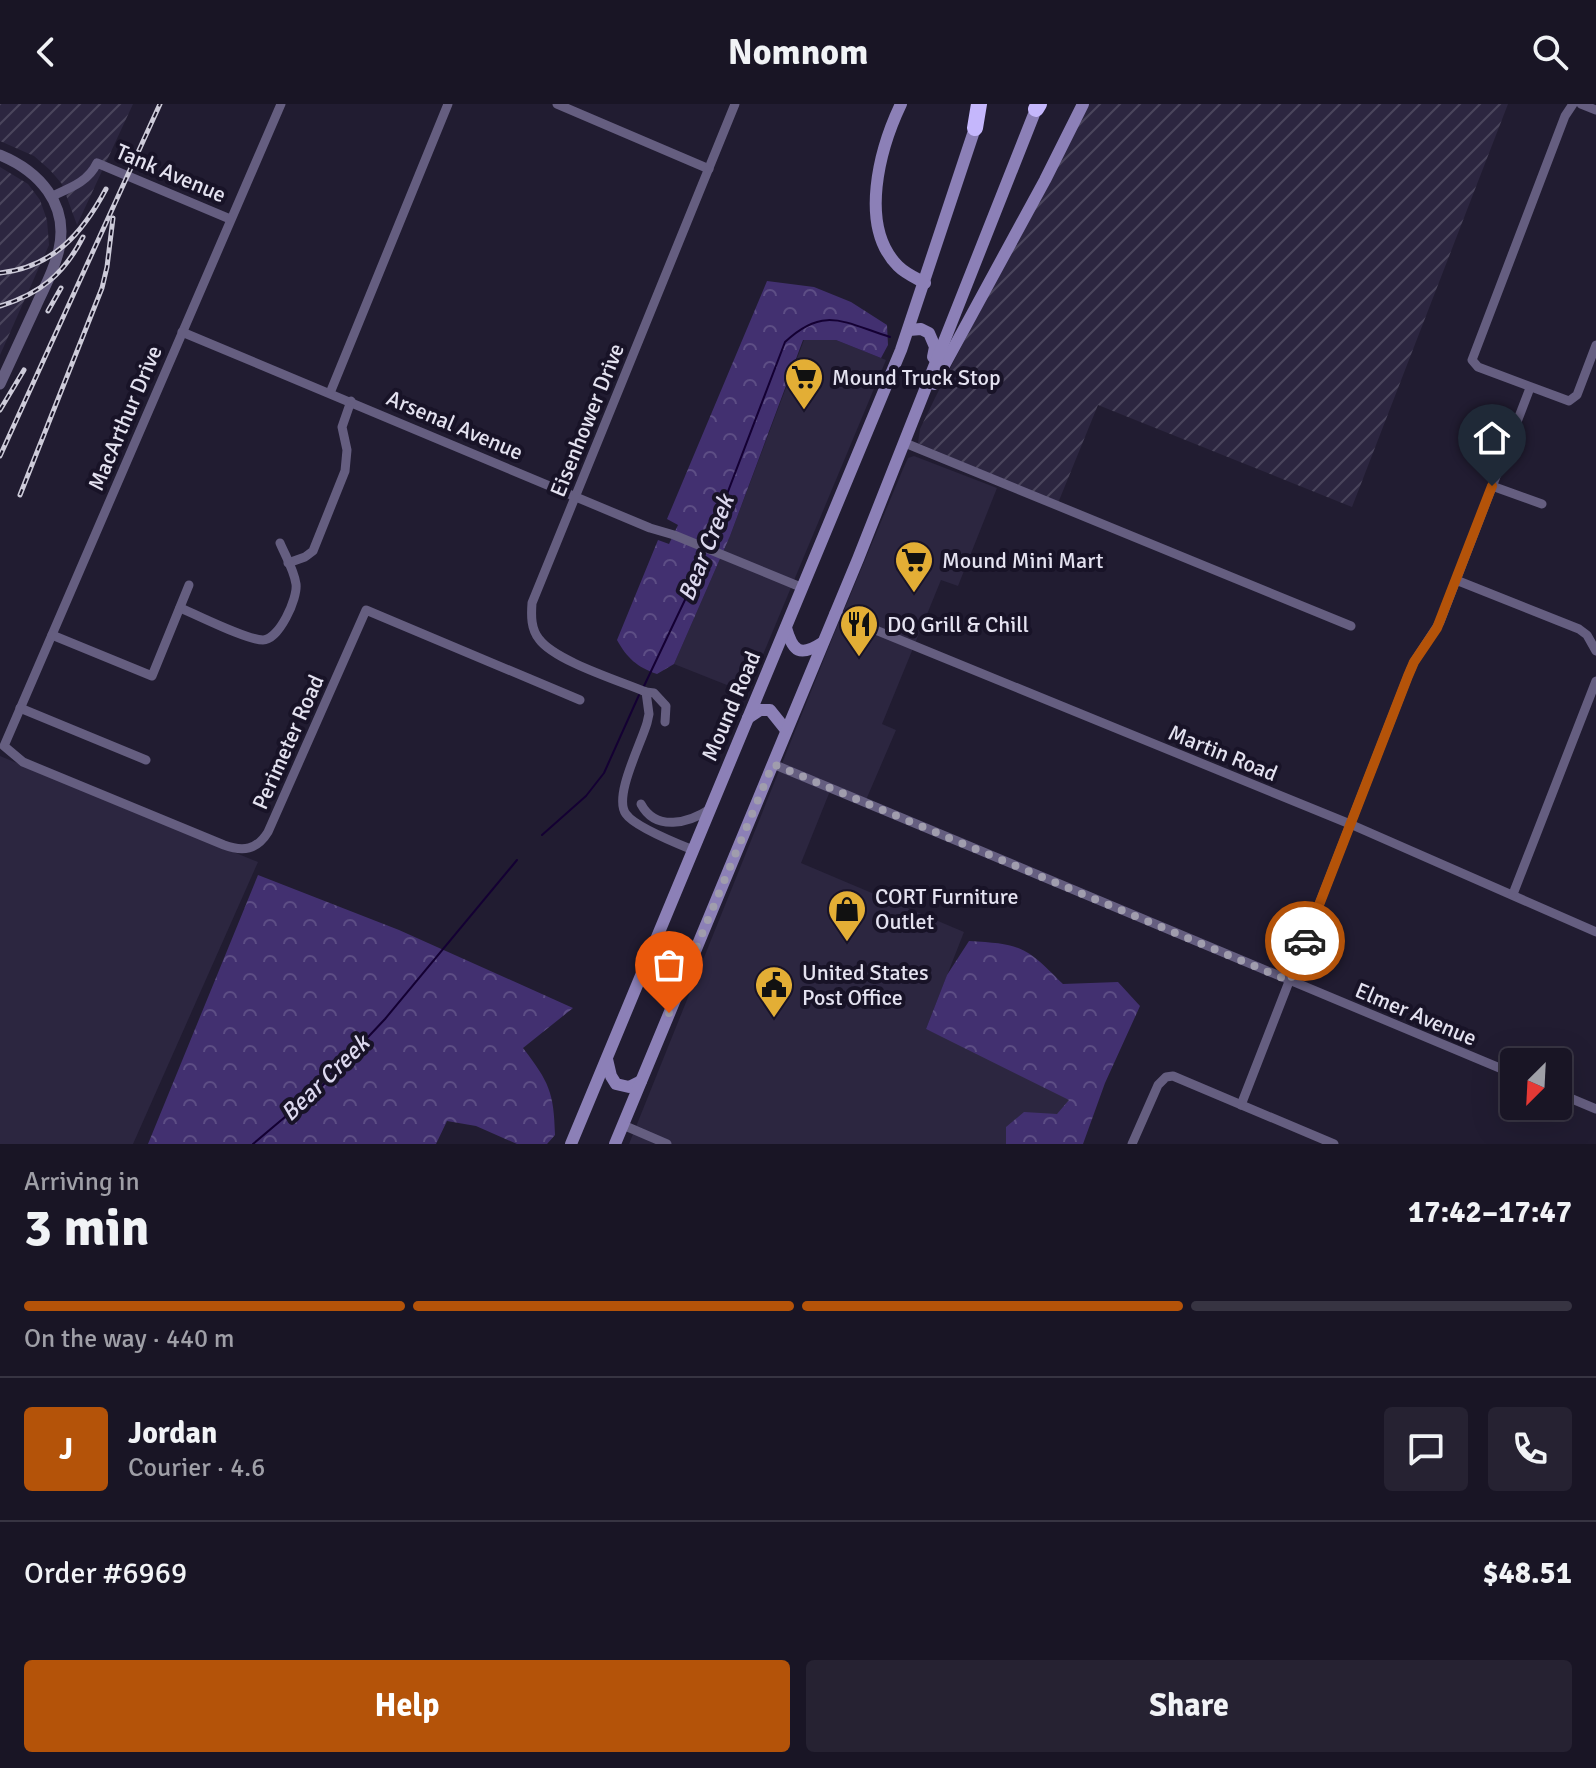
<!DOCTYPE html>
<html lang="en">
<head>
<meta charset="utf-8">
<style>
	:root { --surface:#191525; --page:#262232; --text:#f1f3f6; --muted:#9f9fa7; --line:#373442; --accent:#b45309 }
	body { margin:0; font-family:Signika,sans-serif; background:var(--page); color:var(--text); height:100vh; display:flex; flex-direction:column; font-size:30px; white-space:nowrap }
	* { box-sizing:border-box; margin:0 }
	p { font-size:26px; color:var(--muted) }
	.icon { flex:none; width:44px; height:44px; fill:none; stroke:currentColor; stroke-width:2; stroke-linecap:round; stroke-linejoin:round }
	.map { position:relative; height:1040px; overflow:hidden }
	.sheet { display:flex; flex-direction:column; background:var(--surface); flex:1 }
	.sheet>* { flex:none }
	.needle { width:52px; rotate:204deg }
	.buttons { position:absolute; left:1500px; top:944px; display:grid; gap:16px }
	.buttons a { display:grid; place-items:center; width:72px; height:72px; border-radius:8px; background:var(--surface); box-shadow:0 8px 32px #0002,0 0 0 2px var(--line); font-size:40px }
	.pin { position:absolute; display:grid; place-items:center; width:68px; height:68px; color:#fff; margin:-82px -34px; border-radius:50% 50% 50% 0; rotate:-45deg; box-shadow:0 0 8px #0007 }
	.pin .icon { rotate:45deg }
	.courier { position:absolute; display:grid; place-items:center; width:80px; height:80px; margin:-40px; border:6px solid #b45309; border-radius:50%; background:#fff; color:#222; box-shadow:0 2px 10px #0007 }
	.overview em { font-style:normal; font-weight:700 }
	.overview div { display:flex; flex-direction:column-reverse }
	.overview { display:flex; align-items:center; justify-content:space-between; height:136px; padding:0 24px }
	h1 { font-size:52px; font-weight:700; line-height:60px }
	.bar { display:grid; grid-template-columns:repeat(4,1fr); gap:12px 8px; align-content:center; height:96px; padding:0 24px }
	.bar i { height:10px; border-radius:6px; background:var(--line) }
	.bar .on { background:var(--accent) }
	.bar p { grid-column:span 4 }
	.line { display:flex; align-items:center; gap:20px; padding:0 24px; border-top:2px solid var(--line) }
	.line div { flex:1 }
	.round { display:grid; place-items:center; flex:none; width:84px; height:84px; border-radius:8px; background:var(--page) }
	.action { display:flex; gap:16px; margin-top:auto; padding:16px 24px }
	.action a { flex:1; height:92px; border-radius:8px; background:var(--accent); color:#fff; font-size:32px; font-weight:700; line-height:92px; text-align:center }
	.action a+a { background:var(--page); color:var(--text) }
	header { display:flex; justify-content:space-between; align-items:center; height:104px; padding:0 24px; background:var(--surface); font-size:36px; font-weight:700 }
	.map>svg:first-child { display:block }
	.built { fill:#2c2640 }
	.industrial { fill:url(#industrial-furrows) }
	.forest { fill:url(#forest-crowns) }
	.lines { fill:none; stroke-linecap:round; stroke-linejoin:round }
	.stream { stroke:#140033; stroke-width:2 }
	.minor { stroke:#655e80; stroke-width:9 }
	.tertiary { stroke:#655e80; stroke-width:11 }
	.secondary { stroke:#8c80b7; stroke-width:12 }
	.motorway { stroke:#c5b7fc; stroke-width:16 }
	.rail-casing { stroke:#cdcbd9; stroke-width:5 }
	.rail { stroke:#181327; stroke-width:2; stroke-dasharray:6; stroke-linecap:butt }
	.done { stroke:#a09dad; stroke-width:8; stroke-dasharray:0 14.4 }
	.route { stroke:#b45309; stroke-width:10 }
	.labels { text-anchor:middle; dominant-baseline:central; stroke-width:8; stroke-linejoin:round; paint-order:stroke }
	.street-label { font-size:22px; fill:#e4e2f0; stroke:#181327 }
	.poi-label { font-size:22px; fill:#e4e2f0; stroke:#181327; text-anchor:start }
	.water-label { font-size:24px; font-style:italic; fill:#dcd8ee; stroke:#181327 }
</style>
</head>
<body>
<header><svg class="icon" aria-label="back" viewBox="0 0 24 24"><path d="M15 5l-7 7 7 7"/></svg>Nomnom<svg class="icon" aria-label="search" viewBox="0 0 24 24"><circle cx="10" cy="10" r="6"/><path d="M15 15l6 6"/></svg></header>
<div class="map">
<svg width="1596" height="1040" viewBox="0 0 1596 1040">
	<defs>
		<pattern id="industrial-furrows" width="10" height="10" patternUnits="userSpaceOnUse" patternTransform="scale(2)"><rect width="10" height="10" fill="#2c2640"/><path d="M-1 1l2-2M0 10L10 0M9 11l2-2" fill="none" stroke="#4a455c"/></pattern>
		<pattern id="forest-crowns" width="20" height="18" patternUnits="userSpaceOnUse" patternTransform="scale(2)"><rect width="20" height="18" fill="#423070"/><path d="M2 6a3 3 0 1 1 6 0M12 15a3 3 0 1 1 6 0" fill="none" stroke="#5d4e85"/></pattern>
	</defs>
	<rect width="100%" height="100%" fill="#211c31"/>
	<!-- built -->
	<g class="built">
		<polygon points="804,236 836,236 886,256 747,589 674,560 730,432"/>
		<polygon points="914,352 997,384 958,482 941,476 882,620 896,626 866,696 832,682 801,759 964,828 926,925 1089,996 1070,1040 629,1040 834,530 903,365 908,354"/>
		<polygon points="0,652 258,758 133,1040 0,1040"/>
	</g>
	<!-- industrial -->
	<g class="industrial">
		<polygon points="0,0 133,0 77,121 62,80 50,66 34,52 0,37"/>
		<polygon points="1086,0 1508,0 1352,403 1098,301 1058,399 918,339 920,325 935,294"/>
		<polygon points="0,63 28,80 40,96 47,116 49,141 0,251"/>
	</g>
	<!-- forest -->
	<g class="forest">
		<path d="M767 177 814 183 851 198 887 221 888 241 881 254 836 236H803L730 432 674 560 657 570C637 563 627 554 617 536L658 436 669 440 678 421 667 415Z"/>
		<path d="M258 771 399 826 573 904 523 944C549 978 554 988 555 1031L547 1040H517L476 1022 447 1017 436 1040H148Z"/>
		<path d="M969 837C1023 840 1026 843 1063 880L1118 878 1140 902 1105 979 1083 1040H1006V1023L1024 1008 1057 1010 1069 996 926 925 947 871Z"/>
	</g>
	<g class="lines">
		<!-- stream -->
		<g class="stream">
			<path d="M708 440 785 238C824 201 845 219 890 233"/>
			<polyline points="644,582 693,479 704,449"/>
			<polyline points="542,731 586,692 604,669 639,591"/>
			<polyline points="253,1040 323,981 385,915 517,756"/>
		</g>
		<!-- minor -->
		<g class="minor">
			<path d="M281 0 4 642 23 658 224 741C243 748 257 746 268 728L366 506 580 596"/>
			<polyline points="557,0 709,65"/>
			<polyline points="1573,0 1565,12 1472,256 1478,263 1569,297 1577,291 1596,241"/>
			<polyline points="1581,0 1596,6"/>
			<path d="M52 92C70 84 88 78 97 59L230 115"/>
			<polyline points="182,228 650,424 674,431 803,484"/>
			<polyline points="330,289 448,0"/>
			<polyline points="905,339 1351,522"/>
			<polyline points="1492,382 1542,400"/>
			<polyline points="288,459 305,453 313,447 345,367 347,346 342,323 351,297"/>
			<polyline points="1456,476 1579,525 1587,531 1596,547"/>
			<path d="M180 504C198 511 246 536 263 536 279 536 298 494 296 480 294 466 285 451 280 439"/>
			<polyline points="834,509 1350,720 1596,828"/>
			<polyline points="52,531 152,572 189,481"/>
			<path d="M646 588 649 610 647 619C641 640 613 693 626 710 634 722 678 740 693 746"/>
			<polyline points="20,604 146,656"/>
			<path d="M665 618 666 602 654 589 646 588C620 577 555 557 539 535 531 525 531 512 532 499L735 0"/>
			<polyline points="773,660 1514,970"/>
			<path d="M641 700C656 728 689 719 710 705"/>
			<polyline points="1513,790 1596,577"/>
			<polyline points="1558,989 1596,1005"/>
			<polyline points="1241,1001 1408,572 1414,558 1440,518 1530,284"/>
			<polyline points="623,1021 667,1040"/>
			<polyline points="1132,1040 1158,981 1166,973 1173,972 1334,1040"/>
		</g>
		<!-- tertiary -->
		<path class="tertiary" d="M0 51C39 67 69 100 59 145 55 165 44 184 36 202 24 228 12 254 0 280"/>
		<!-- secondary -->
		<g class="secondary">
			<path d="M901 0C880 44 858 122 898 162 906 170 916 174 925 179"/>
			<polyline points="909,226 921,225 929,229 935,243 933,253"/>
			<polyline points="934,280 1045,76 1083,0"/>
			<path d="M786 524C793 548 800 553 822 539"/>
			<polyline points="748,614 760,606 770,606 786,626"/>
			<polyline points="607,955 611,972 616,980 629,983 641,977"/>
			<polyline points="571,1040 901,246 977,18"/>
			<polyline points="615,1040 858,455 1038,0"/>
		</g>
		<!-- motorway -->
		<g class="motorway">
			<polyline points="1036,5 1039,0"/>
			<polyline points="975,24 979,0"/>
		</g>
		<defs>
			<g id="rail">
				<path d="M0 169C53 163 82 130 106 85"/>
				<path d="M0 202C40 190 64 170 83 133"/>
				<polyline points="48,207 61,184"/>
				<polyline points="0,306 24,266"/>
				<polyline points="0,352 160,0"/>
				<polyline points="20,391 102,184 107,163 113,114"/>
			</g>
		</defs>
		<!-- rail casing -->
		<use href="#rail" class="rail-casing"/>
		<!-- rail -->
		<use href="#rail" class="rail"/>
	</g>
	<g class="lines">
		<!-- done -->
		<polyline class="done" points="669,909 773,660 1290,877 1305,837"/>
		<!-- route -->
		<polyline class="route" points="1305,837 1408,572 1414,558 1437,524 1492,382"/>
	</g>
	<!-- icons -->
	<defs>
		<symbol id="supermarket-pin" viewBox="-11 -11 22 30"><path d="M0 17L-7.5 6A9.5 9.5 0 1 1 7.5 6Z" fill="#e3ae35" stroke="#181327"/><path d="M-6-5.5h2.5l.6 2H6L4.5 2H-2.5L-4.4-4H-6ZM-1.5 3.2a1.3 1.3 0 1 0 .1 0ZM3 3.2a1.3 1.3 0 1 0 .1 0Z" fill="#111"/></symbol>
		<symbol id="restaurant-pin" viewBox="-11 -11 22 30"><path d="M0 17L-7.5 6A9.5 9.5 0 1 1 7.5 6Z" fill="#e3ae35" stroke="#181327"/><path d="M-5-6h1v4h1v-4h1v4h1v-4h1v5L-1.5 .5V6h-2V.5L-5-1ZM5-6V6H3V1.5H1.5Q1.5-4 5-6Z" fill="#111"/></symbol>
		<symbol id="shop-pin" viewBox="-11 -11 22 30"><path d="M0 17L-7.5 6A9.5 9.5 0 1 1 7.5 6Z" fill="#e3ae35" stroke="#181327"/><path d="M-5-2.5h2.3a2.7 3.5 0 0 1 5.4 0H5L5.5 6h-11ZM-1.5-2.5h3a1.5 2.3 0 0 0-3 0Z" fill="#111"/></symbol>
		<symbol id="civic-pin" viewBox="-11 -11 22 30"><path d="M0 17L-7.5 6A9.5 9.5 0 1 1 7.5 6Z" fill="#e3ae35" stroke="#181327"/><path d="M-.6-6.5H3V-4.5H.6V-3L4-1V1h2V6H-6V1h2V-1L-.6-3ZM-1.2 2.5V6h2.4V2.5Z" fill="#111"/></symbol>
	</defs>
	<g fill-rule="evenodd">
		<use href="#supermarket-pin" x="782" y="251" width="44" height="60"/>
		<use href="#supermarket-pin" x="892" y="434" width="44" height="60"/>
		<use href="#restaurant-pin" x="837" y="498" width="44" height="60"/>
		<use href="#shop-pin" x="825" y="783" width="44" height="60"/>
		<use href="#civic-pin" x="752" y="859" width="44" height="60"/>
	</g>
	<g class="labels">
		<!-- street labels -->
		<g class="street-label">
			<text transform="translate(171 69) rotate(23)">Tank Avenue</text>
			<text transform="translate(125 314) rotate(-67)">MacArthur Drive</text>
			<text transform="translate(587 316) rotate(-68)">Eisenhower Drive</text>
			<text transform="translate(455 321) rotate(23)">Arsenal Avenue</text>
			<text transform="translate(731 602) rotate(-67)">Mound Road</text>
			<text transform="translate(288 638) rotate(-66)">Perimeter Road</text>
			<text transform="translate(1223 649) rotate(22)">Martin Road</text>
			<text transform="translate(1416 910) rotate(23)">Elmer Avenue</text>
		</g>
		<!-- poi labels -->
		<g class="poi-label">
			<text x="832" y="273">Mound Truck Stop</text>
			<text x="942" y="456">Mound Mini Mart</text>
			<text x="887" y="520">DQ Grill &amp; Chill</text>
			<text x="875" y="792">CORT Furniture<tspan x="875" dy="25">Outlet</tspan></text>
			<text x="802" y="868">United States<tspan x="802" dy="25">Post Office</tspan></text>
		</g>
		<!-- water labels -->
		<g class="water-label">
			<text transform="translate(706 444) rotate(-68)">Bear Creek</text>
			<text transform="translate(325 974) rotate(-44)">Bear Creek</text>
		</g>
	</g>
</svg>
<div class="buttons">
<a><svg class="needle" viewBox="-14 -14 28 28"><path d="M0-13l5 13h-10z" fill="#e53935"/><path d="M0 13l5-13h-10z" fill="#9f9fa7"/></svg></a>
</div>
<div class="pin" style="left:669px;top:909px;background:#ea580c"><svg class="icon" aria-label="bag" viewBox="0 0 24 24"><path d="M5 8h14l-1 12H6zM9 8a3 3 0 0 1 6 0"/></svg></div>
<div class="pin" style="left:1492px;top:382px;background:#1f2937"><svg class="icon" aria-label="home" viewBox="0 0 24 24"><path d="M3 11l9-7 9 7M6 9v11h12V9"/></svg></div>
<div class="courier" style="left:1305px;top:837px"><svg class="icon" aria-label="car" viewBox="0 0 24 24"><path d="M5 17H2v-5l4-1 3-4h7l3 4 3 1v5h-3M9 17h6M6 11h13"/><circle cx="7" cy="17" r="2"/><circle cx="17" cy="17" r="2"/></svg></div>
</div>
<section class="sheet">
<div class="overview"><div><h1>3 min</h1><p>Arriving in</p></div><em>17:42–17:47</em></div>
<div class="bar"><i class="on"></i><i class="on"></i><i class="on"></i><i></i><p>On the way · 440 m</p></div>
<div class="line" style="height:144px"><b class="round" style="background:var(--accent);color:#fff">J</b><div><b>Jordan</b><p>Courier · 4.6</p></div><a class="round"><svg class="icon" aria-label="chat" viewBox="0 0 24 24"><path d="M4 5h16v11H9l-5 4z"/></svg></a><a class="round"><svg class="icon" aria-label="phone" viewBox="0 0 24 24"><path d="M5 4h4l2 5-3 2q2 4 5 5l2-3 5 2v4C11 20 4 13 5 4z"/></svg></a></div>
<div class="line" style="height:104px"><div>Order #6969</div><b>$48.51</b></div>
<div class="action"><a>Help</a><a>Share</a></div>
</section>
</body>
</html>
